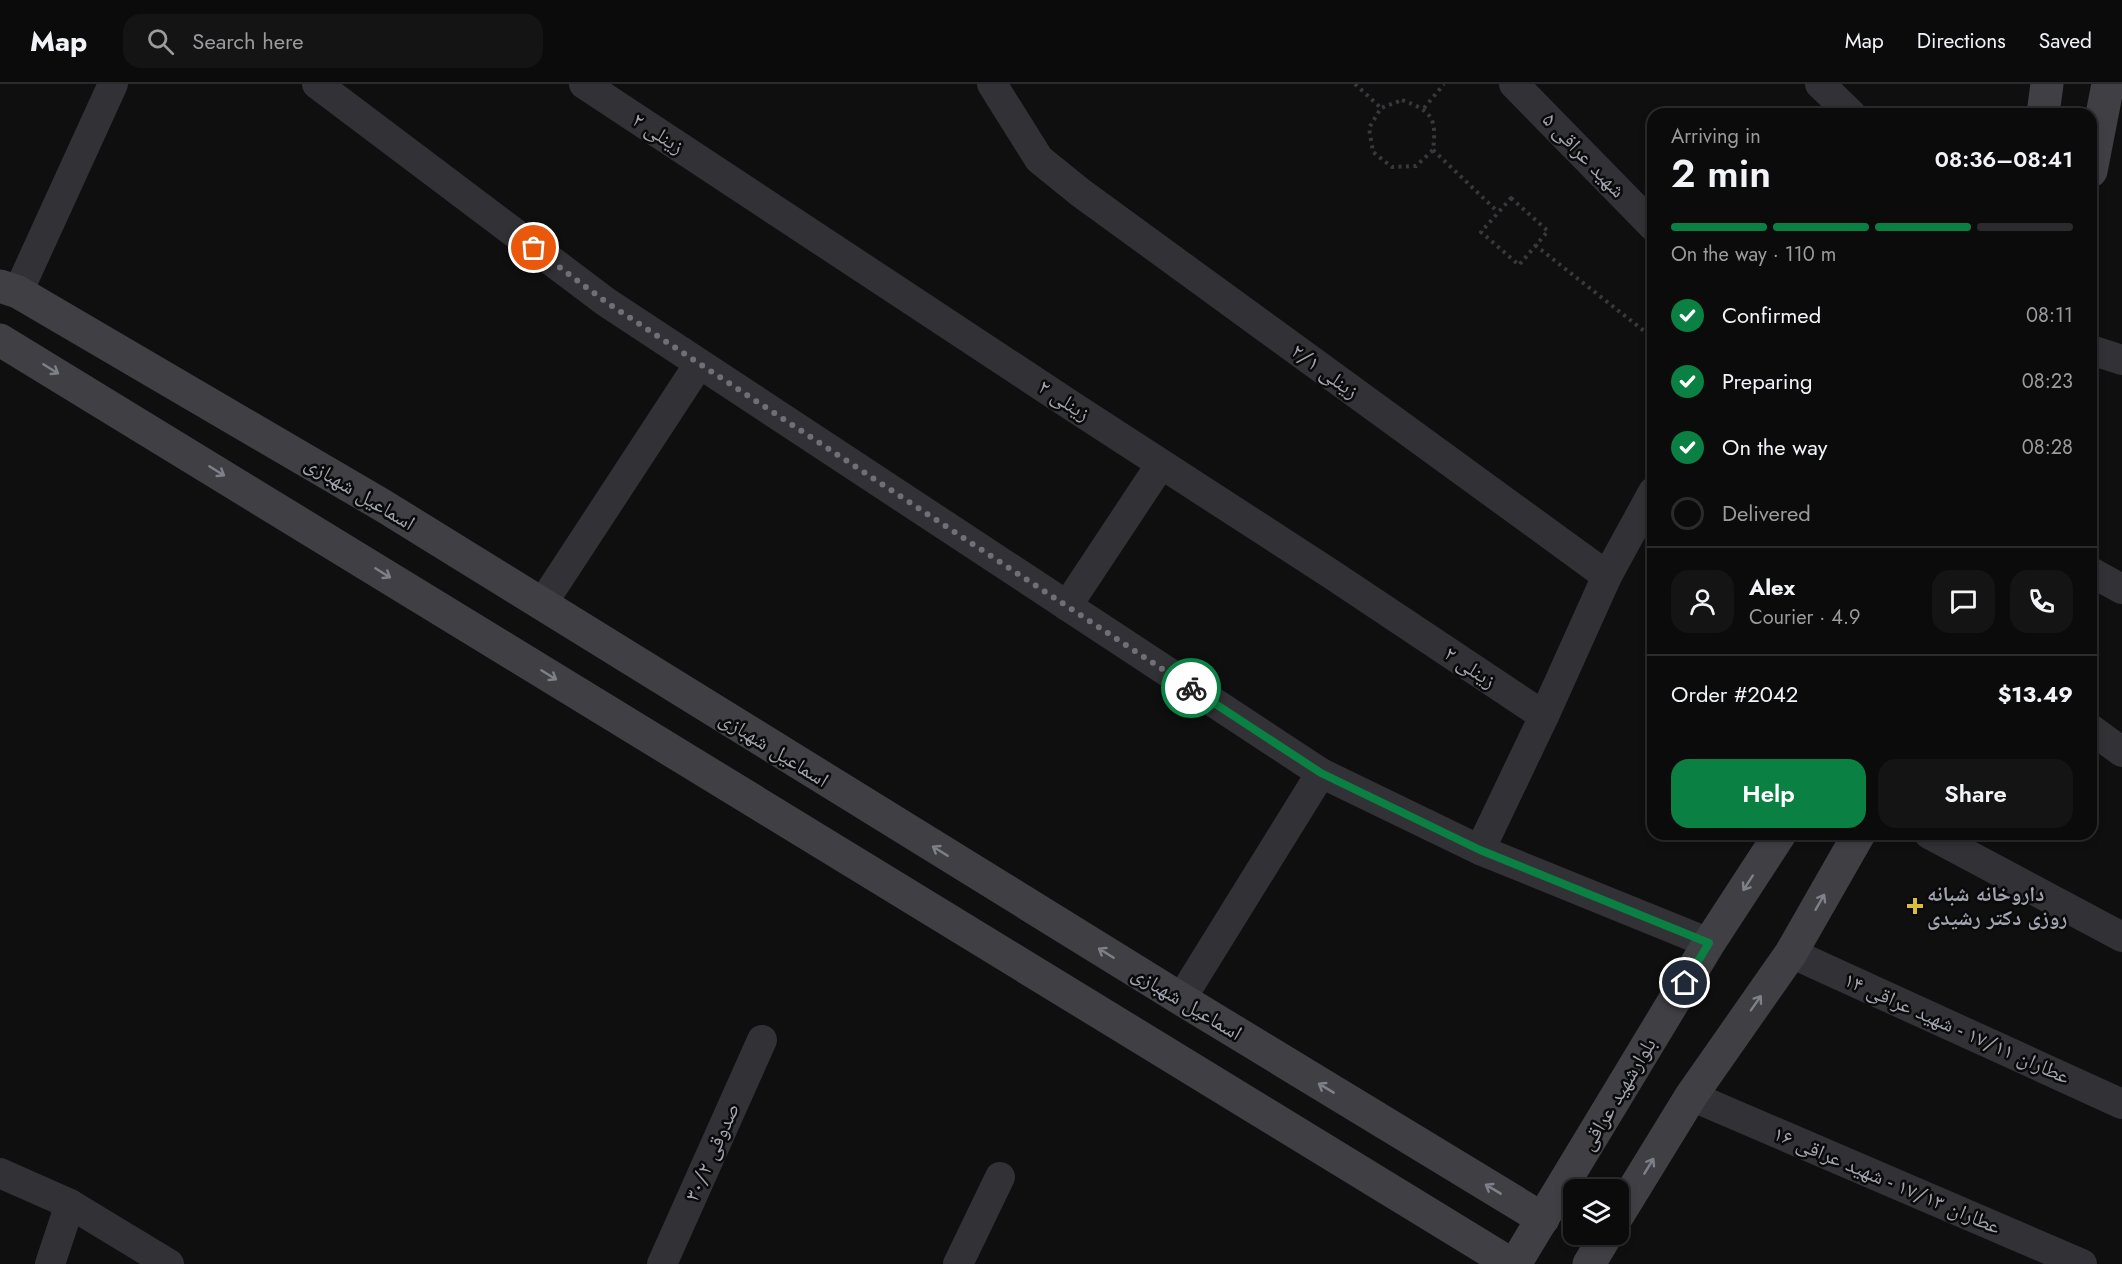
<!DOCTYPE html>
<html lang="en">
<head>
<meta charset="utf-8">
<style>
	:root { --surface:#0b0b0c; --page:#141415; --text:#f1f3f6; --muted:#9a9b9d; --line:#2b2b2d; --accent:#0b8043 }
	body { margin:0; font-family:Jost,"Noto Naskh Arabic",sans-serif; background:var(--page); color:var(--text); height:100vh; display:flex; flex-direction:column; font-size:22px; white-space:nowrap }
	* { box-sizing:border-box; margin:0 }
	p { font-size:20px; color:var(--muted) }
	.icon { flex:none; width:33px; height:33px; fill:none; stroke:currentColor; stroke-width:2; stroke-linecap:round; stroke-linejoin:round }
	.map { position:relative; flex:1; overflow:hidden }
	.panel { position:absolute; left:1647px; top:24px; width:450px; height:732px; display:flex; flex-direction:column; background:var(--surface); border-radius:18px; box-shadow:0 3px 9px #0003,0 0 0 2px var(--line) }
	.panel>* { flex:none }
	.buttons { position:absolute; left:1563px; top:1095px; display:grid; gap:12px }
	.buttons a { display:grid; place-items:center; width:66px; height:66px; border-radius:12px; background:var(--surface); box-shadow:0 3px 9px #0003,0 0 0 2px var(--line); font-size:30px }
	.pin { position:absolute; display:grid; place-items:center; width:51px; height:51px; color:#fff; margin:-26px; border:3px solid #fff; border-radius:50%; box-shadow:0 2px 6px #0007 }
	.courier { position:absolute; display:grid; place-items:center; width:60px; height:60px; margin:-30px; border:4px solid #0b8043; border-radius:50%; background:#fff; color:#222; box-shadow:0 2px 8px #0007 }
	.summary em { font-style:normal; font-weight:600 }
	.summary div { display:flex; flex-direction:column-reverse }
	.summary { display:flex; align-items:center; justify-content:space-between; height:102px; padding:0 24px }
	h1 { font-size:39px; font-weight:600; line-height:45px }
	.bar { display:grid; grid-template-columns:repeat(4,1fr); gap:9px 6px; align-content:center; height:72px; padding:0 24px }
	.bar i { height:8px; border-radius:4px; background:var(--line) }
	.bar .current { background:var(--accent) }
	.bar p { grid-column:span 4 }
	.line { display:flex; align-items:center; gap:15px; padding:0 24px; border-top:2px solid var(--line) }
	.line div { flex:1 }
	.round { display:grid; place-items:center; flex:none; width:63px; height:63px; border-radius:18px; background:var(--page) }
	ol { padding:0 24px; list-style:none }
	li { display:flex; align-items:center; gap:18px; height:66px }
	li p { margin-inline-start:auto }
	li .icon { padding:6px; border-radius:50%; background:var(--accent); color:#fff; stroke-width:4 }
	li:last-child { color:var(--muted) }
	li i { width:33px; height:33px; border:3px solid var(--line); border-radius:50% }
	.action { display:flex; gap:12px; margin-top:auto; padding:12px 24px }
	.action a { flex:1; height:69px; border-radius:18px; background:var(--accent); color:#fff; font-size:24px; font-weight:600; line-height:69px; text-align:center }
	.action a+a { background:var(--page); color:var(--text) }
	header { display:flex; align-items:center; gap:36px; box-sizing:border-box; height:84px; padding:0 30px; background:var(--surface); border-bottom:2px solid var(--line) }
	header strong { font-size:28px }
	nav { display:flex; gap:33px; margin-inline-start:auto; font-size:21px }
	.search { width:420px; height:54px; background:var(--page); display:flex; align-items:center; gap:15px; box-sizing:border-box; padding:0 21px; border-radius:18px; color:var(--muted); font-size:22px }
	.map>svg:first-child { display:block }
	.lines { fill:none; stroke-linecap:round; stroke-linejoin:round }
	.path { stroke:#39393d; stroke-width:4; stroke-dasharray:3 4.5; stroke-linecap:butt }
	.street { stroke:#323236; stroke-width:30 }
	.secondary { stroke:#3f3f44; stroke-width:33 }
	.oneway { stroke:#7f818a }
	.done { stroke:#6f7077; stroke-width:6; stroke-dasharray:0 10.8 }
	.route { stroke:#0b8043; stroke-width:8 }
	.poi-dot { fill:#d9bd3e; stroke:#0a0a0b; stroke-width:2 }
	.labels { text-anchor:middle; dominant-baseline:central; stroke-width:5; stroke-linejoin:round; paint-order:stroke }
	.street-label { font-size:21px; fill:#a2a4af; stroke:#0a0a0b }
	.poi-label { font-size:21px; font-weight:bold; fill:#a2a4af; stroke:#0a0a0b; text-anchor:start }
</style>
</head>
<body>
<header>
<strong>Map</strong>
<div class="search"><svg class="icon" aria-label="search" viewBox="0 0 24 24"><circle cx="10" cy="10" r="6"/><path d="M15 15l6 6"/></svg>Search here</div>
<nav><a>Map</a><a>Directions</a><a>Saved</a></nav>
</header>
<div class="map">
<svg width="2122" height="1180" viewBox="0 0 2122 1180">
	<rect width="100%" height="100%" fill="#0f0f10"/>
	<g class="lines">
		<!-- path -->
		<g class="path">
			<polyline points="1355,0 1381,24"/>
			<path d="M1402 16C1432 27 1437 34 1433 66L1416 82 1392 83 1373 68 1369 44 1381 24Z"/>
			<polyline points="1424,24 1444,0"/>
			<polyline points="1433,66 1498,128"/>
			<polygon points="1511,114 1548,147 1519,181 1481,148"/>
			<polyline points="1535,161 1653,254"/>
		</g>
		<!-- street -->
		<g class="street">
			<polyline points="317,0 606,218 1321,689 1480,766 1709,859"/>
			<polyline points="584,0 1072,322 1331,490 1544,632"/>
			<polyline points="992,0 1039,75 1081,109 1607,492 1653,408"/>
			<polyline points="1514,0 1653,142"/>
			<polyline points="1820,0 1851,30"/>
			<polyline points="18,208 113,0"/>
			<polyline points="2091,266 2122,276"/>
			<polyline points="2091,488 2122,505"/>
			<polyline points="542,520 699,280"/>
			<polyline points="1067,522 1161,380"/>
			<polyline points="2091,645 2122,668"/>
			<polyline points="1929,750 2122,853"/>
			<polyline points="1480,766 1544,632 1607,492"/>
			<polyline points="1791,869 2122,1020"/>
			<polyline points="1181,915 1321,689"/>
			<polyline points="1691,1012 2082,1180"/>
			<polyline points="0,1089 70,1120 169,1180"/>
			<polyline points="50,1180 70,1120"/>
			<polyline points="662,1180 762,956"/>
			<polyline points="958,1180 1000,1093"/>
		</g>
		<!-- secondary -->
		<g class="secondary">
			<polyline points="2043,30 2047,0"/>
			<polyline points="2091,87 2108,0"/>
			<polyline points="0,202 18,208 382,421 1181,915 1543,1135"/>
			<polyline points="0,256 1511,1180"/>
			<polyline points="1618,1131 1691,1012 1791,869 1859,750"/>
			<polyline points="1515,1180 1709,859 1780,750"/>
			<polyline points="1589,1180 1607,1150"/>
		</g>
	</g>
	<!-- one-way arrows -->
	<defs><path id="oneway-shaft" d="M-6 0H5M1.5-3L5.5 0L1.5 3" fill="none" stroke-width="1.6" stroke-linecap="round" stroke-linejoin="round" transform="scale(1.5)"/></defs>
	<g class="oneway">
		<use href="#oneway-shaft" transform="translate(51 285) rotate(32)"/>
		<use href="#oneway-shaft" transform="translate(217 387) rotate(32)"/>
		<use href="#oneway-shaft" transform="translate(383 489) rotate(32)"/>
		<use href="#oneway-shaft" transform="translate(549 591) rotate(32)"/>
		<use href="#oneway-shaft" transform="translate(940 767) rotate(-148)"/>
		<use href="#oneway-shaft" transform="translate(1748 799) rotate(123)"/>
		<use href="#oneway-shaft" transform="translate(1820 818) rotate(-60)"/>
		<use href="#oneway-shaft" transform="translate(1106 869) rotate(-148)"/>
		<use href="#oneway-shaft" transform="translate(1756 919) rotate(-55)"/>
		<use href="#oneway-shaft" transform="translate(1326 1004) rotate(-149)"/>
		<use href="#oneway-shaft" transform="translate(1649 1082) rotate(-59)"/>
		<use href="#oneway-shaft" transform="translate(1493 1105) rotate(-149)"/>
	</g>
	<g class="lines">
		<!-- done -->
		<polyline class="done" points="534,164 606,218 1191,604"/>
		<!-- route -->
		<polyline class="route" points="1191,604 1321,689 1480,766 1709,859 1685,899"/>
	</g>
	<!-- markers -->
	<path class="poi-dot" d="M1912 813h6v6h6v6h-6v6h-6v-6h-6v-6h6z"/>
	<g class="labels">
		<!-- street labels -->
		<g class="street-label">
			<text transform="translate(658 49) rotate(33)">زینلی ۲</text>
			<text transform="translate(1584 71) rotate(46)">شهید عراقی ۵</text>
			<text transform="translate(1325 287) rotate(36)">زینلی ۲/۱</text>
			<text transform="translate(1064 316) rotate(33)">زینلی ۲</text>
			<text transform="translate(360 409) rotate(31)">اسماعیل شهبازی</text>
			<text transform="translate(1470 583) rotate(34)">زینلی ۲</text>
			<text transform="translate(774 665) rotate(32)">اسماعیل شهبازی</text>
			<text transform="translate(1187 919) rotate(31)">اسماعیل شهبازی</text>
			<text transform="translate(1957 944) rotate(24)">عطاران ۱۷/۱۱ - شهید عراقی ۱۴</text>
			<text transform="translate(1618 1010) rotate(-59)">بلوارشهید عراقی</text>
			<text transform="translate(712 1068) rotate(-66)">صدوقی ۳۰/۲</text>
			<text transform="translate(1887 1096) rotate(23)">عطاران ۱۷/۱۳ - شهید عراقی ۱۶</text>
		</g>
		<!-- poi labels -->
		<g class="poi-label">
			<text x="1927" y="810">داروخانه شبانه<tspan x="1927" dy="24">روزی دکتر رشیدی</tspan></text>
		</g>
	</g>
</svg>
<div class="buttons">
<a><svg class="icon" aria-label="layers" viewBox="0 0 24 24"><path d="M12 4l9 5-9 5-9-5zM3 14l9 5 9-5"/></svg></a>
</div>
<div class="pin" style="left:534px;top:164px;background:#ea580c"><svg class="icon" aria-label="bag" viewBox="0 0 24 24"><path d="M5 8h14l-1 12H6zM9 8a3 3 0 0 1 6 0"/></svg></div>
<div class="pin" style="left:1685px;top:899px;background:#1f2937"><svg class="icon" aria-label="home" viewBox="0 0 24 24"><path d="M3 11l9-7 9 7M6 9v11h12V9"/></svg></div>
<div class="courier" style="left:1191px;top:604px"><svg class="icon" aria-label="bike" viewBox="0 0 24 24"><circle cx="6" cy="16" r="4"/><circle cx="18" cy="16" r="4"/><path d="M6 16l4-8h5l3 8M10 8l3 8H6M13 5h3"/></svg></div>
<section class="panel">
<div class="summary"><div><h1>2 min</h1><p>Arriving in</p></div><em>08:36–08:41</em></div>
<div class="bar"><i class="current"></i><i class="current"></i><i class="current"></i><i></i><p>On the way · 110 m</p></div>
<ol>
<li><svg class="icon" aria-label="check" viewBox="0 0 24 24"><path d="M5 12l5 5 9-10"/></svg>Confirmed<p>08:11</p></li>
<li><svg class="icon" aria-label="check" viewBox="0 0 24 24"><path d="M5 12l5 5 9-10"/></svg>Preparing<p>08:23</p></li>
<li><svg class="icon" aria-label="check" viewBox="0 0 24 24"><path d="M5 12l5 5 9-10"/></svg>On the way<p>08:28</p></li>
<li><i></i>Delivered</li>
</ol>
<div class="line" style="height:108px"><a class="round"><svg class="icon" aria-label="person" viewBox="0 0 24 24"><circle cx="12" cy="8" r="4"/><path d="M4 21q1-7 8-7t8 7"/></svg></a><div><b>Alex</b><p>Courier · 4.9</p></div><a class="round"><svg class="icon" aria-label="chat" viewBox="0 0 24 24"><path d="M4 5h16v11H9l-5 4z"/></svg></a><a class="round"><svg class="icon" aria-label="phone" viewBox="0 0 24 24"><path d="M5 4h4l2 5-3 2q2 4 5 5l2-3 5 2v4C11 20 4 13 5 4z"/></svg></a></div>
<div class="line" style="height:78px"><div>Order #2042</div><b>$13.49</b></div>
<div class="action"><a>Help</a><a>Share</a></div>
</section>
</div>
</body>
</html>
